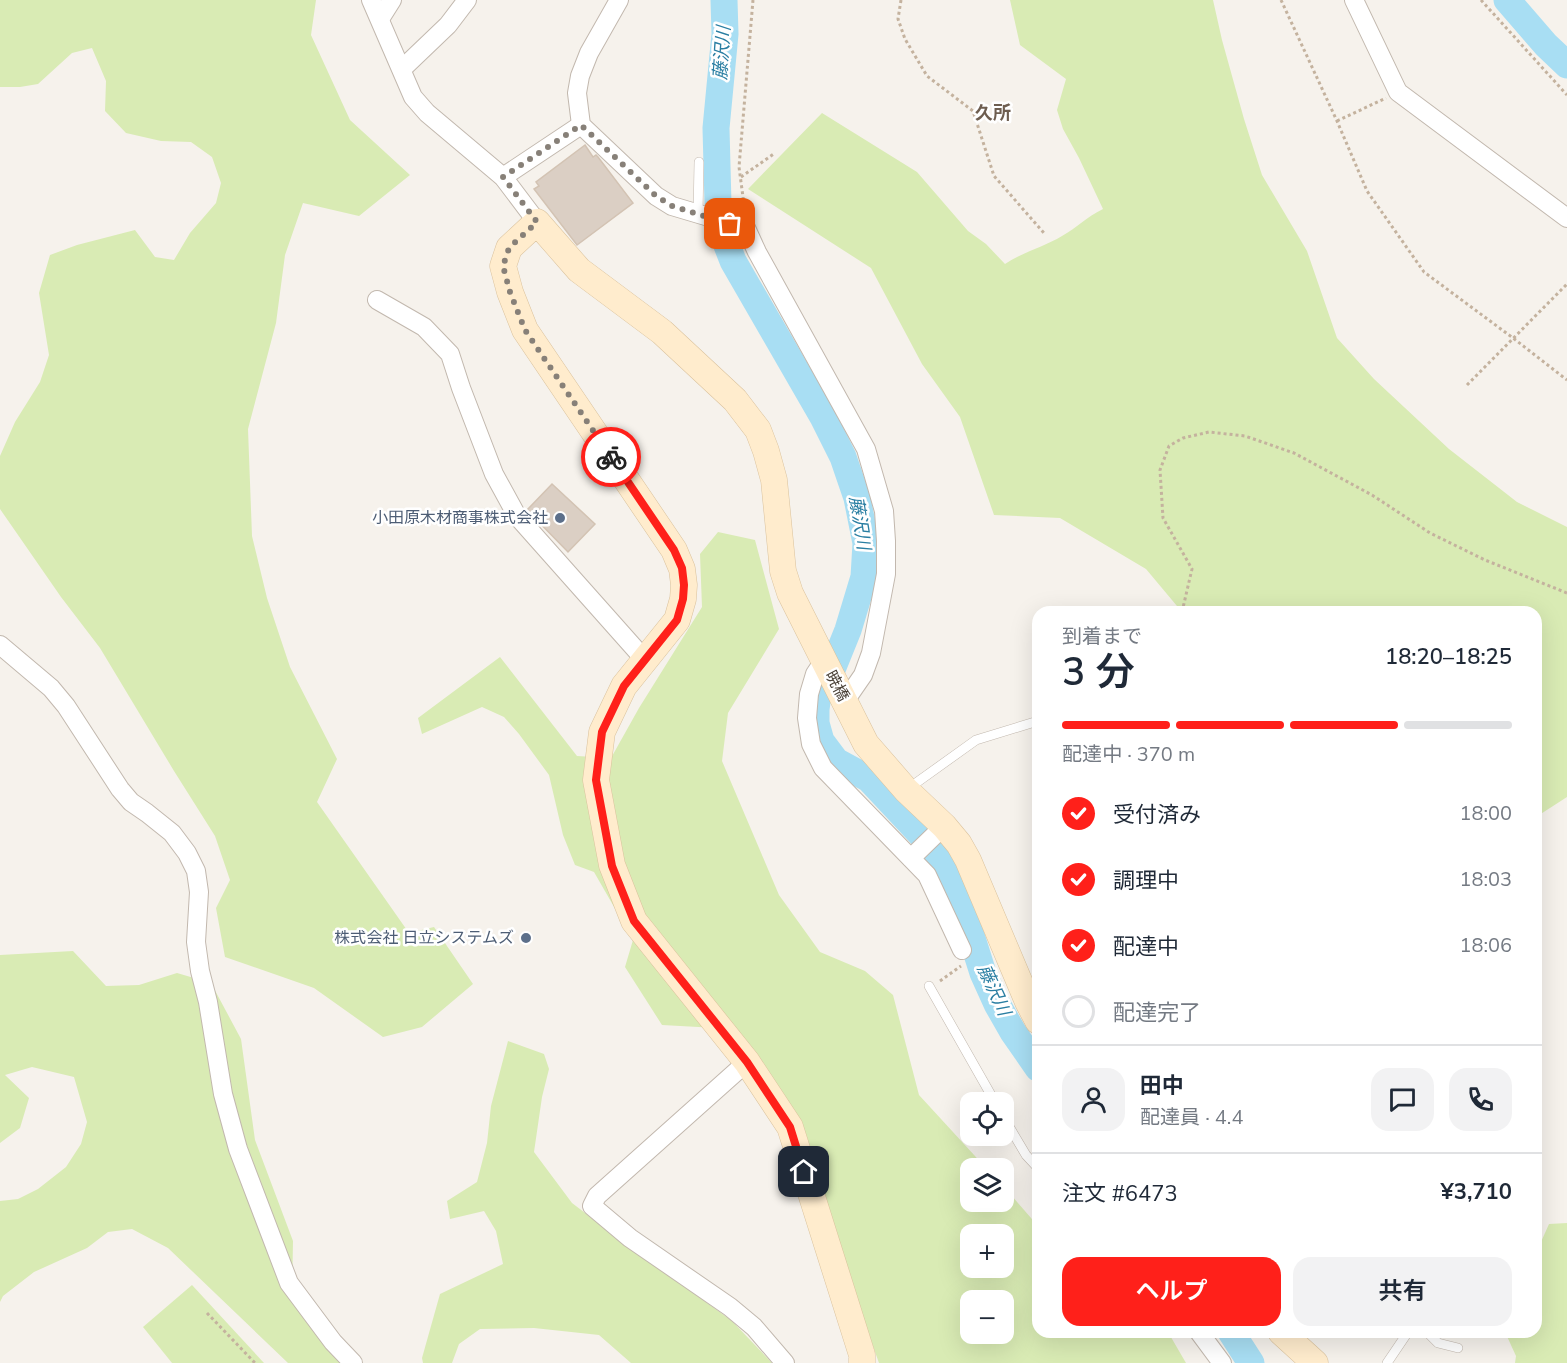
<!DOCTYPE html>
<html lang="ja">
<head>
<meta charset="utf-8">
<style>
	:root { --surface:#fff; --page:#f2f2f3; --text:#1f2937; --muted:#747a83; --line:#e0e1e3; --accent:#ff201a }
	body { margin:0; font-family:"Nunito Sans","Noto Sans JP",sans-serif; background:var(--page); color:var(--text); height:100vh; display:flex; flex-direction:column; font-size:22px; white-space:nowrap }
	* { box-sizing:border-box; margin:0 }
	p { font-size:20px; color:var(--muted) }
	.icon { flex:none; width:33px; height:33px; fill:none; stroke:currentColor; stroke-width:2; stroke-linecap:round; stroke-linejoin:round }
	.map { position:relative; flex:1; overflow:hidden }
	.sheet { position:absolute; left:1032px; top:606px; width:510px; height:732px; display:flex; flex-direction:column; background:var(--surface); border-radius:18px; box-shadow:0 6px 24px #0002 }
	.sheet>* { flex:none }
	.buttons { position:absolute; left:960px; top:1092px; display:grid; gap:12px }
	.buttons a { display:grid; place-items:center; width:54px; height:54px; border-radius:12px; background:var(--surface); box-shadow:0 6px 24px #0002; font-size:30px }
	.pin { position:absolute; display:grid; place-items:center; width:51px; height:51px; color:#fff; margin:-26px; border-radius:12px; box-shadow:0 3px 9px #0006 }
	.courier { position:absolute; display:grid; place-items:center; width:60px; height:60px; margin:-30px; border:4px solid #ff201a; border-radius:50%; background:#fff; color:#222; box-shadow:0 2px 8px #0007 }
	.headline em { font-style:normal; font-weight:600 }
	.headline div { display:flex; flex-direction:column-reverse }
	.headline { display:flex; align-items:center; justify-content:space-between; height:102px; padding:0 30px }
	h1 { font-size:39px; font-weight:600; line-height:45px }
	.bar { display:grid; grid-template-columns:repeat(4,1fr); gap:9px 6px; align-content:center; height:72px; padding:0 30px }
	.bar i { height:8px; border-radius:4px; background:var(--line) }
	.bar .current { background:var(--accent) }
	.bar p { grid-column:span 4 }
	.line { display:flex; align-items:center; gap:15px; padding:0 30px; border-top:2px solid var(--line) }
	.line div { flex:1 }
	.round { display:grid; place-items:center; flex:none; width:63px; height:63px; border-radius:18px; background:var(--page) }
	ol { padding:0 30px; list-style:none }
	li { display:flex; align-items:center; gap:18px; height:66px }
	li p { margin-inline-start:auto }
	li .icon { padding:6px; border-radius:50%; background:var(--accent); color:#fff; stroke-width:4 }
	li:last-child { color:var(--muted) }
	li i { width:33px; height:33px; border:3px solid var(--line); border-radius:50% }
	.button { display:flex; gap:12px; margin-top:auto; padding:12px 30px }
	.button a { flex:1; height:69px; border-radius:18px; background:var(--accent); color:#fff; font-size:24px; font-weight:600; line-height:69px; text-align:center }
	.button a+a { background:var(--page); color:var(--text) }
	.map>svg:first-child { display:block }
	.green { fill:#d9ebb4; fill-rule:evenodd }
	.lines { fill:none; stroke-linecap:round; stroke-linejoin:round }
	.river { stroke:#a8def3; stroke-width:27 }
	.building { fill:#dbcfc4; stroke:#d3c3b3; stroke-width:1.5 }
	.lane-casing { stroke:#c2b8ae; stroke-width:10 }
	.street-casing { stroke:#c2b8ae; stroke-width:20 }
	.secondary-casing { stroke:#dac29d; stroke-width:27 }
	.path { stroke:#c4b29e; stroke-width:3; stroke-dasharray:3 3; stroke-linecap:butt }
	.lane { stroke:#fff; stroke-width:9 }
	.street { stroke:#fff; stroke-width:18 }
	.secondary { stroke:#ffeccd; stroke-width:26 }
	.done { stroke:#878078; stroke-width:6; stroke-dasharray:0 10.8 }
	.route { stroke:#ff201a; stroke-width:8 }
	.service-dot { fill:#5c6f8a; stroke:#fff; stroke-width:2 }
	.labels { text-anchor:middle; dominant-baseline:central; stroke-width:5; stroke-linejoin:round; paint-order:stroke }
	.service-label { font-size:16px; fill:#4e5e75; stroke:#fff; text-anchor:end }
	.street-label { font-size:16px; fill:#4b4239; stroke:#fff }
	.water-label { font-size:18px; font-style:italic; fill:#297ea2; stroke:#fff }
	.neighbourhood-label { font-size:18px; font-weight:bold; fill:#6e5e50; stroke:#fff }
</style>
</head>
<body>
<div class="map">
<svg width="1567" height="1363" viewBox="0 0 1567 1363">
	<rect width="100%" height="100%" fill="#f6f2ec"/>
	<!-- green -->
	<g class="green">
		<polygon points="0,0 316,0 311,35 350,120 410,175 359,216 303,203 285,255 276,323 248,429 252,536 267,598 290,667 337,759 317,802 409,933 434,927 473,984 422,1027 383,1037 314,988 225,957 216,908 230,880 215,836 174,771 100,648 61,597 0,509 0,456 15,422 40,382 49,355 39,293 50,255 77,245 135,230 155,257 174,260 190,233 216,203 221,183 212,157 191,142 161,141 126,133 105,111 106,81 92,48 72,53 38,84 20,87 0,87"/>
		<path d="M1010 0H1213L1222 40 1244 119 1262 175 1307 251 1337 338 1374 379 1449 449 1517 502 1567 527V797L1536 817V612H1182L1146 569 1060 518 994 515 960 417 922 364 871 268 748 189 822 113 917 172 968 231 986 244 1005 264C1023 252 1044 247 1062 236 1077 228 1086 217 1103 209L1079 158 1063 129 1057 110 1066 79 1020 45Z"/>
		<path d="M718 532 755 540 779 629 728 713 722 761 779 895 820 952 865 971 893 995 919 1095 986 1168H970V1202H1004V1187L1038 1226V1332H1168L1186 1363H879L788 1108 735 1029 662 1025 625 967 633 940 594 872 575 865 563 835 549 775 519 734 504 717 482 707 422 734 418 718 500 657 577 756 611 758 639 708 702 607 700 554ZM970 1234H1004V1268H970ZM970 1300H1004V1334H970Z"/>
		<polygon points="73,951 106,986 139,985 177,973 211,983 241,1039 255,1140 293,1241 292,1296 350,1363 288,1363 168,1248 132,1229 108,1232 87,1248 34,1272 3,1296 0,1302 0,1201 18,1199 38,1189 66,1167 81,1144 87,1122 74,1077 32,1067 5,1075 29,1098 20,1128 0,1143 0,955"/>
		<polygon points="508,1041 544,1054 549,1069 542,1097 534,1152 572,1203 622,1241 732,1321 772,1363 631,1363 599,1335 534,1328 480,1329 459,1344 452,1363 423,1363 422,1358 440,1294 503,1264 496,1231 484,1211 450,1219 447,1201 477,1182 487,1143 491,1106"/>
		<polygon points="1567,1223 1567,1363 1515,1363 1516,1356 1505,1332 1536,1332 1536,1253 1549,1224"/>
		<polygon points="192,1285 264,1363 172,1363 143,1327"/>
	</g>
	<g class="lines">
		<!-- river -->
		<g class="river">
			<polyline points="724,0 725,34 716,128 718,204 721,230 733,261 823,417 843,457 857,498 866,543 864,577 848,630 829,677 818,695 816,709 816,723 821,741 836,761 869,779 929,843 947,877 971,935 983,973 997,1004 1013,1032 1038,1068"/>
			<polyline points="1507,0 1546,45 1567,65"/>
			<polyline points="1231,1332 1251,1363"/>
		</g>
	</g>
	<!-- building -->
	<g class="building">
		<polygon points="585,145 593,157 596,155 598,157 633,203 577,245 534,189 539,186 536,182"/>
		<polygon points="552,484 595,524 568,552 527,510"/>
	</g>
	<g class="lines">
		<defs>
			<g id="lane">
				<polyline points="698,215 699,162"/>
				<polyline points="909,788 976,740 1038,721"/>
				<polyline points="929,986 995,1102"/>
				<polyline points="1004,1118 1026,1155 1038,1168"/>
				<polyline points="1427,1332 1438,1343 1458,1348"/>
				<polyline points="1387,1363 1408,1332"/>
			</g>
			<g id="street">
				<polyline points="371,0 413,97 427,113 503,177 537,222"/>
				<polyline points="619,0 589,53 580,76 577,93 581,125 656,196 672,206 746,228 757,252 866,449 884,511 886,541 886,574 871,653 863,675 845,701"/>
				<polyline points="1354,0 1398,92 1567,218"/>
				<polyline points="380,19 392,0"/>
				<polyline points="402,69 448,25 467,0"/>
				<polyline points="503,177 581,125"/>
				<polyline points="377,300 424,327 450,354 461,388 494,474 517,516 645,660"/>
				<polyline points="0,645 51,688 66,706 120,789 131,802 147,813 172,833 187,853 196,871 199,892 196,942 200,971 208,1002 223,1094 238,1149 289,1283 333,1342 353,1363"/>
				<polyline points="823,662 815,674 809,694 807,718 811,744 823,768 927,875 962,950"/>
				<polyline points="911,858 944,826"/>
				<polyline points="747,1062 597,1196 592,1206 630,1238 730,1307 754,1327 785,1363"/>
				<polyline points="1199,1332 1222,1363"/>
			</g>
			<g id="secondary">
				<polyline points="1281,1332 1315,1363"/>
				<polyline points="862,1363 862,1355 790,1127 747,1062 634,921 612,865 596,780 602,732 624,686 677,620 683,599 684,585 682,569 674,550 525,330 510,292 503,266 509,248 537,222 579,270 662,332 735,400 758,430 766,451 774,480 783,571 790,593 866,744 906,790 944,826 959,844 968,860 1028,1002 1038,1021"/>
			</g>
		</defs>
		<!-- lane casing -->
		<use href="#lane" class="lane-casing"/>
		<!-- street casing -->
		<use href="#street" class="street-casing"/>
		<!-- secondary casing -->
		<use href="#secondary" class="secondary-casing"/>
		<!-- path -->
		<g class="path">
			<polyline points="901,0 898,19 905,39 927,76 973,111 994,176 1044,233"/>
			<polyline points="1281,0 1337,121 1367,191 1424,272 1513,338 1567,380"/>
			<polyline points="1481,0 1567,95"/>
			<polyline points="1337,121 1386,98"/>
			<polyline points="741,177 775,153"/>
			<polyline points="745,212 739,167 753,0"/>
			<polyline points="1467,385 1567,284"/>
			<polyline points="1182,612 1192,569 1163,518 1160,470 1169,446 1183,438 1209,432 1245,436 1294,453 1372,495 1430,533 1485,560 1567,593"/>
			<polyline points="940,981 961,966"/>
			<polyline points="207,1313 255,1363"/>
		</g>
		<!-- lane -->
		<use href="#lane" class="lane"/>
		<!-- street -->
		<use href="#street" class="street"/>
		<!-- secondary -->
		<use href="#secondary" class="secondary"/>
	</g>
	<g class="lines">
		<!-- done -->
		<polyline class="done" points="611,457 525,330 510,292 503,266 509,248 537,222 503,177 581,125 656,196 672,206 730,224"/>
		<!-- route -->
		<polyline class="route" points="611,457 674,550 682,568 684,585 683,599 677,620 624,686 602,732 596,780 612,866 634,921 747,1062 790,1127 804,1172"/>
	</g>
	<!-- markers -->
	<g class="service-dot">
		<circle cx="560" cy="518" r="6"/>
		<circle cx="526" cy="938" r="6"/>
	</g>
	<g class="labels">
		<!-- service labels -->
		<g class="service-label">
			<text x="548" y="518">小田原木材商事株式会社</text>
			<text x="514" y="938">株式会社 日立システムズ</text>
		</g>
		<!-- street labels -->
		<g class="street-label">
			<text transform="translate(837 686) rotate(62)">暁橋</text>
		</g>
		<!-- water labels -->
		<g class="water-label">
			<text transform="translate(722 53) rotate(-86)">藤沢川</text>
			<text transform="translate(860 523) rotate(81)">藤沢川</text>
			<text transform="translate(994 990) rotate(65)">藤沢川</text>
		</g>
		<!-- neighbourhood labels -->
		<g class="neighbourhood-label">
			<text x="993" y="113">久所</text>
		</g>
	</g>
</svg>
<div class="buttons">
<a><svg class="icon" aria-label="locate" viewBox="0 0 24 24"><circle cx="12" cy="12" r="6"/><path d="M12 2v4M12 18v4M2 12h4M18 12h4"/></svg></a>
<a><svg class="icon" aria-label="layers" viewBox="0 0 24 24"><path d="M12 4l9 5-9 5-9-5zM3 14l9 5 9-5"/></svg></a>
<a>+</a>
<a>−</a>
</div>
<div class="pin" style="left:730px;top:224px;background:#ea580c"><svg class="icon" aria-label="bag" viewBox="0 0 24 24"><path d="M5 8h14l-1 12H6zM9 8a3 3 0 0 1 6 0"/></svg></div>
<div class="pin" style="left:804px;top:1172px;background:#1f2937"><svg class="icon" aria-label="home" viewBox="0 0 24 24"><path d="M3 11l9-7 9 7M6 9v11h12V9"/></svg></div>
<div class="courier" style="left:611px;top:457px"><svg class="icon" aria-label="bike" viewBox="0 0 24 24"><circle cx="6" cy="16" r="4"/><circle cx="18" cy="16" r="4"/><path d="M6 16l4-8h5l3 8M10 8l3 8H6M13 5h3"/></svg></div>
<section class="sheet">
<div class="headline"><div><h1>3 分</h1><p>到着まで</p></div><em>18:20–18:25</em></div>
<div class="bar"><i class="current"></i><i class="current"></i><i class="current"></i><i></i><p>配達中 · 370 m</p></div>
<ol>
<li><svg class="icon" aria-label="check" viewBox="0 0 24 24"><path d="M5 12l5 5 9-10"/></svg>受付済み<p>18:00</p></li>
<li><svg class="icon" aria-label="check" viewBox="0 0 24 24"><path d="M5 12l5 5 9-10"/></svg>調理中<p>18:03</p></li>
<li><svg class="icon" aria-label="check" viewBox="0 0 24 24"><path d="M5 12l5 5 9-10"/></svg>配達中<p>18:06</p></li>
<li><i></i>配達完了</li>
</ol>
<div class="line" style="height:108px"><a class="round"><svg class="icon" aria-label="person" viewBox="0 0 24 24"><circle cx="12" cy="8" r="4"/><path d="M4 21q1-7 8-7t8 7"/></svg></a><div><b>田中</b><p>配達員 · 4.4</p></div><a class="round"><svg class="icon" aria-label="chat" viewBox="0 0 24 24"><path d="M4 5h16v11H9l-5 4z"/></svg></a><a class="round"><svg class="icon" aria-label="phone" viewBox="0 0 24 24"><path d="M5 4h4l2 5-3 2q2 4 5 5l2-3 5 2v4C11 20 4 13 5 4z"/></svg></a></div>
<div class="line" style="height:78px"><div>注文 #6473</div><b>¥3,710</b></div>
<div class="button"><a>ヘルプ</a><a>共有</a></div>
</section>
</div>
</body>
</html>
